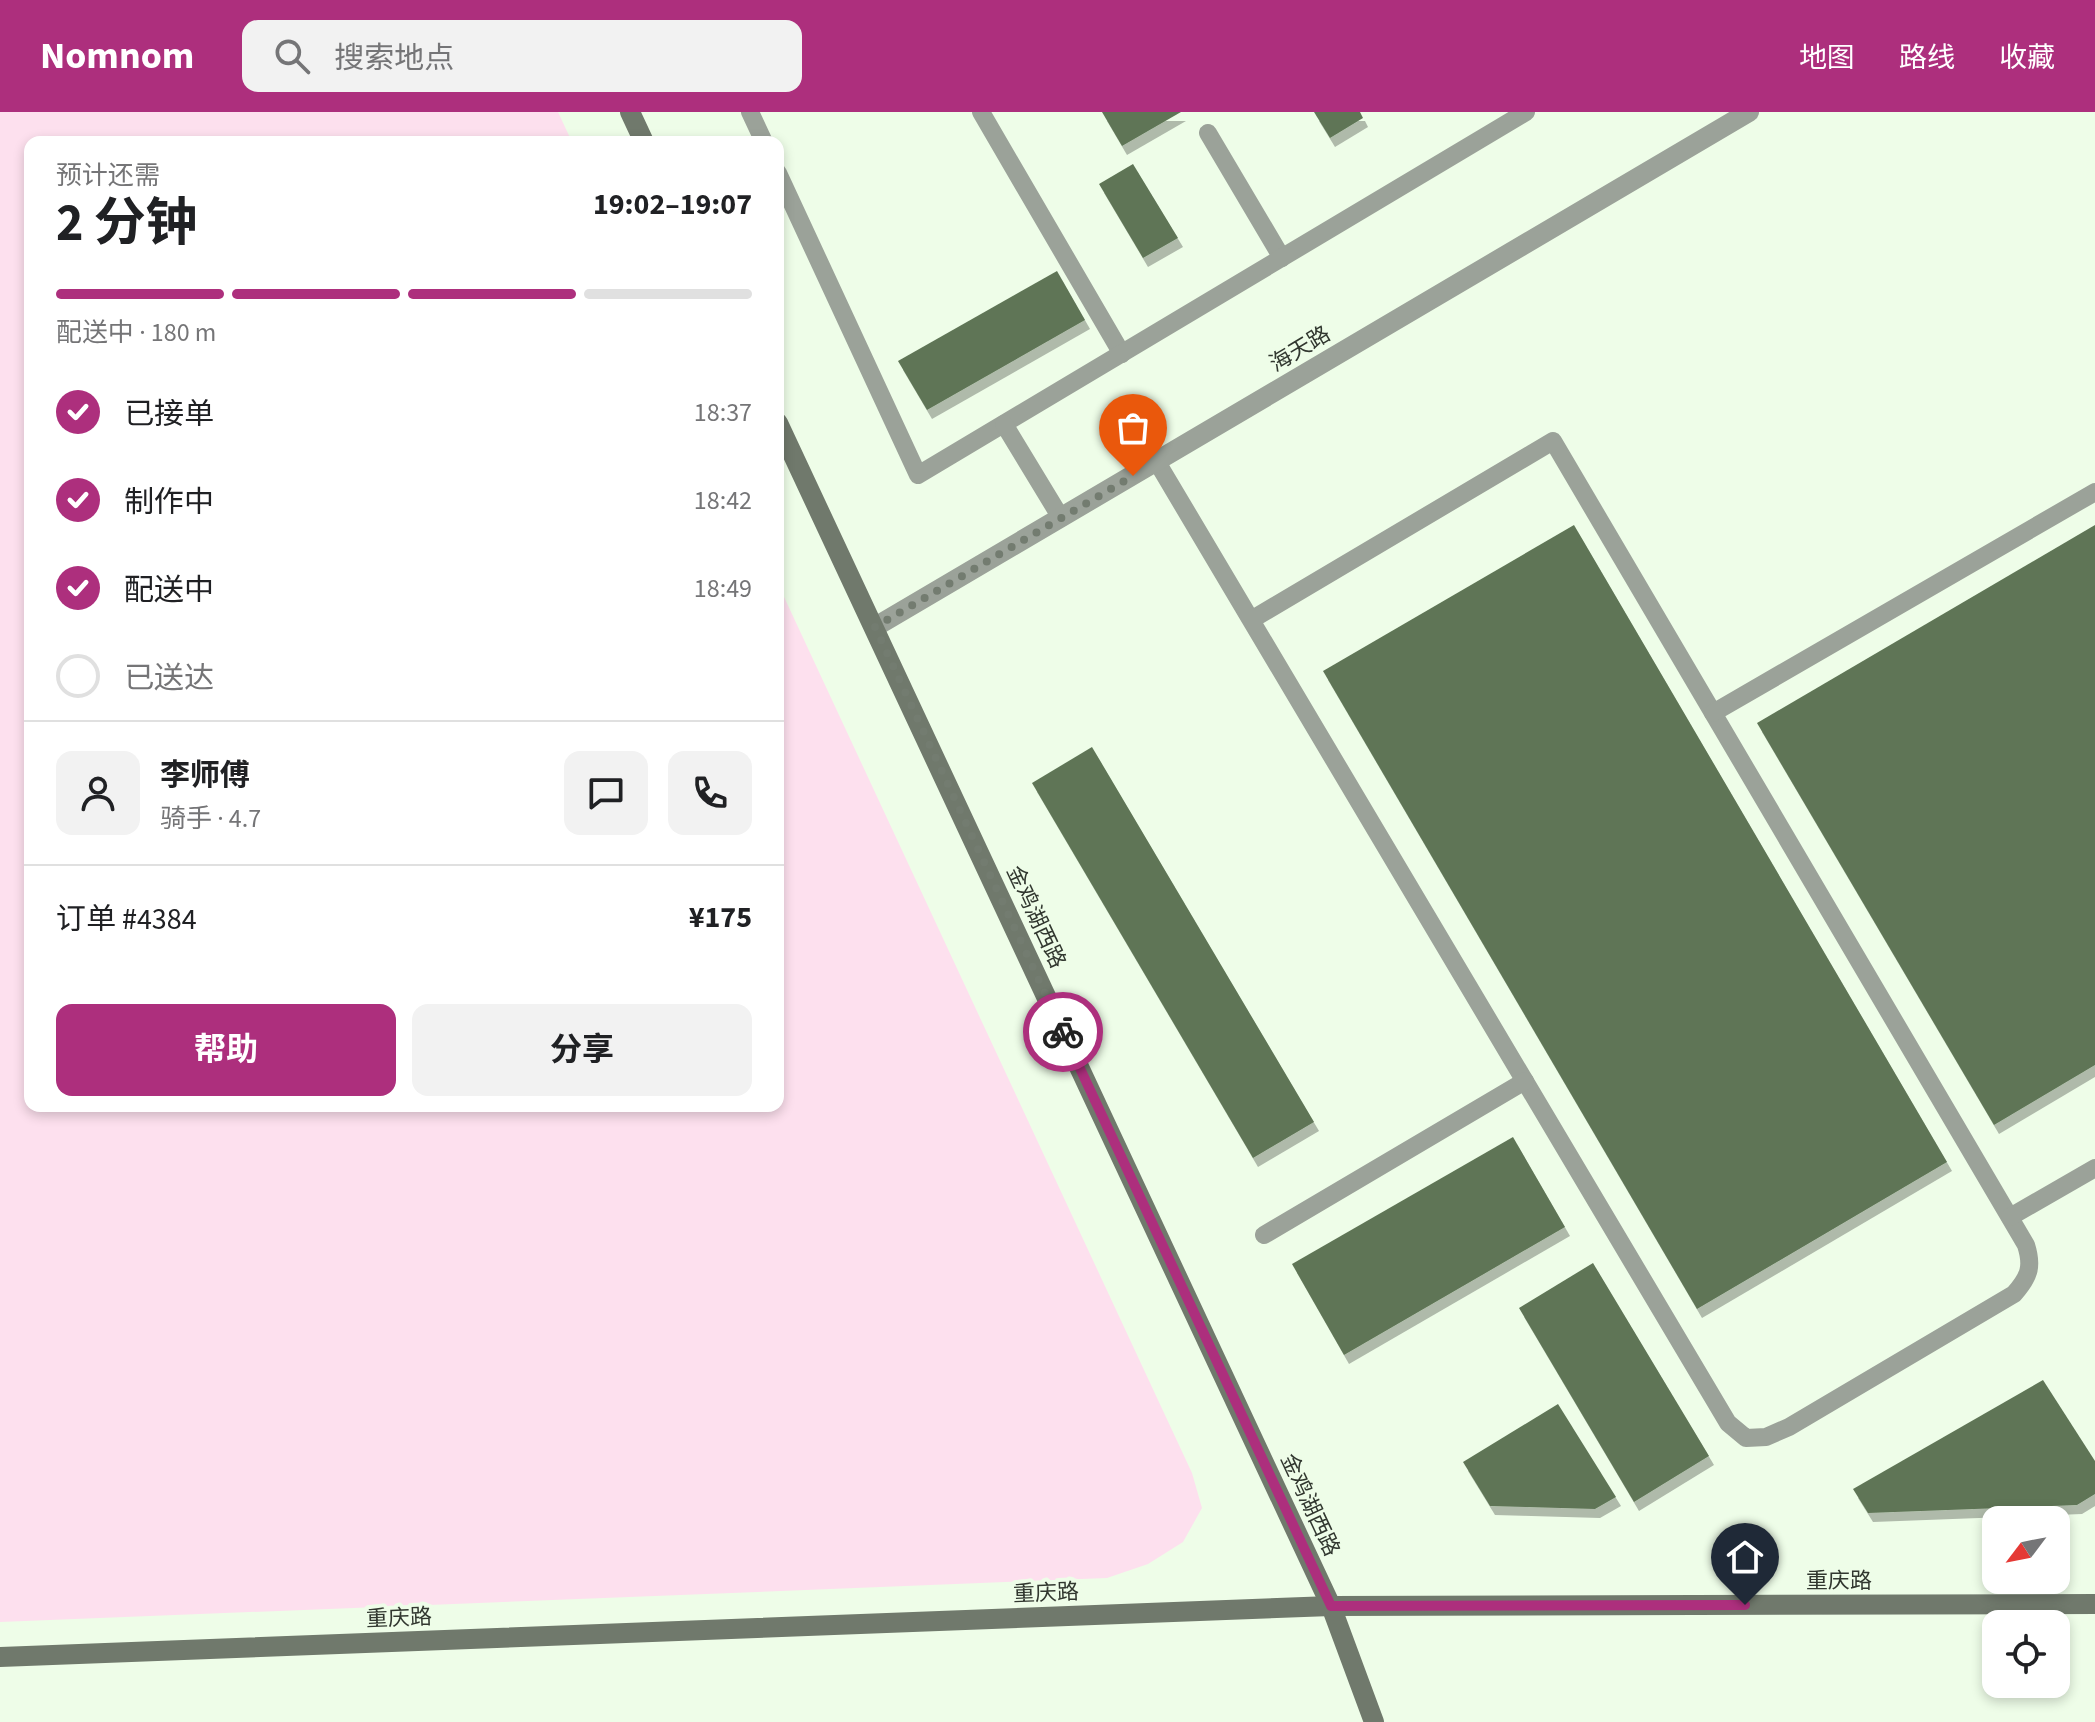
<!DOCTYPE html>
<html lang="zh">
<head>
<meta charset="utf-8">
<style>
	:root { --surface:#fff; --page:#f2f2f2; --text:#202124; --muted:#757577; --line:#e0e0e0; --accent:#ad2f7d }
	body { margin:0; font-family:"Source Sans 3","Noto Sans SC",sans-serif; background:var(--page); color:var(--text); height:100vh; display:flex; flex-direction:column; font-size:30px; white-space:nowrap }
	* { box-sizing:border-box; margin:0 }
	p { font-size:26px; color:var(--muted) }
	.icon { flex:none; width:44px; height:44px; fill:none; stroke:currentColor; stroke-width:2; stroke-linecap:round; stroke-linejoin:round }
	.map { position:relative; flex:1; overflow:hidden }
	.drawer { position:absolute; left:24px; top:24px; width:760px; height:976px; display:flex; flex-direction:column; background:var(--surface); border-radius:16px; box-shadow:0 4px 12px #0003 }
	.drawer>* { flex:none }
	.needle { width:52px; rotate:238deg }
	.buttons { position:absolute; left:1982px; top:1394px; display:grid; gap:16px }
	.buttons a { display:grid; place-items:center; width:88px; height:88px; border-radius:16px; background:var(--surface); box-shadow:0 4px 12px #0003; font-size:40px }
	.pin { position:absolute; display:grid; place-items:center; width:68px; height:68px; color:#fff; margin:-82px -34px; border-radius:50% 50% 50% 0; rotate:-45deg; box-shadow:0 0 8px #0007 }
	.pin .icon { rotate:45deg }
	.courier { position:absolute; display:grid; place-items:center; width:80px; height:80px; margin:-40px; border:6px solid #ad2f7d; border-radius:50%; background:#fff; color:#222; box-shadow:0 2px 10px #0007 }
	.summary em { font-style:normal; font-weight:700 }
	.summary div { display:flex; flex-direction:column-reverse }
	.summary { display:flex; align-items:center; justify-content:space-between; height:136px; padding:0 32px }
	h1 { font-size:52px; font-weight:700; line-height:60px }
	.bar { display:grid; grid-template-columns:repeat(4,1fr); gap:12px 8px; align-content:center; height:96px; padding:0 32px }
	.bar i { height:10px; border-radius:6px; background:var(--line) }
	.bar .active { background:var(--accent) }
	.bar p { grid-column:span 4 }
	.line { display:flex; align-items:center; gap:20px; padding:0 32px; border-top:2px solid var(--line) }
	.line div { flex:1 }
	.round { display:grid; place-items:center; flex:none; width:84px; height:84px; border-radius:16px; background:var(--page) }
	ol { padding:0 32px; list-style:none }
	li { display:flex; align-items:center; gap:24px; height:88px }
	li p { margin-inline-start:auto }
	li .icon { padding:8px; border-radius:50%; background:var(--accent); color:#fff; stroke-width:4 }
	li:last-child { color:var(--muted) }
	li i { width:44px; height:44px; border:4px solid var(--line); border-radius:50% }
	.primary-button { display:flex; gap:16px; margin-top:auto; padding:16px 32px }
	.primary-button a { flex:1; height:92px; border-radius:16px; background:var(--accent); color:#fff; font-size:32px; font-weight:700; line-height:92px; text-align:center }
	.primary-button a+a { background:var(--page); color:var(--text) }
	header { display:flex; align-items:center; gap:48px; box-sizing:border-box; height:112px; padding:0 40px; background:var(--accent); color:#fff }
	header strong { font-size:38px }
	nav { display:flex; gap:44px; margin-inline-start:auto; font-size:28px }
	.search { width:560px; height:72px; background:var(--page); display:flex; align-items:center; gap:20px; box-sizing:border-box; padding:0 28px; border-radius:16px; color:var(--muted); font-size:30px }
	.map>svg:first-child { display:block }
	.green { fill:#fde0ee }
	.building { fill:#5f7556; filter:url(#shadow) }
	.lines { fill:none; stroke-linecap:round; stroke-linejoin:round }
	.lane { stroke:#9ba299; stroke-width:18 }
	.street { stroke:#9ba299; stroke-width:20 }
	.secondary { stroke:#70796c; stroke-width:20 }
	.done { stroke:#737c70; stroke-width:8; stroke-dasharray:0 14.4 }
	.route { stroke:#ad2f7d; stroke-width:10 }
	.labels { text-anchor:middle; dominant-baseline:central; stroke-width:8; stroke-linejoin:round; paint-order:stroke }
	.street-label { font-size:22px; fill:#31372f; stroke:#eefde8 }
</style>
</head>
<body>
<header>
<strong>Nomnom</strong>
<div class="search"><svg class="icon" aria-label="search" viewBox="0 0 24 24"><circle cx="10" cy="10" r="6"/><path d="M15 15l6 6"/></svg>搜索地点</div>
<nav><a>地图</a><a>路线</a><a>收藏</a></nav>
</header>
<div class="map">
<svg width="2095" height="1610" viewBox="0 0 2095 1610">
	<defs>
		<filter id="shadow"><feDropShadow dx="5" dy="9" stdDeviation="0" flood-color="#0004"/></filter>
	</defs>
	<rect width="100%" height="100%" fill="#eefde8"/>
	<!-- green -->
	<polygon class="green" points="0,0 558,0 572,30 30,30 30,994 778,994 778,472 1192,1361 1202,1396 1183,1430 1148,1452 1107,1466 0,1510"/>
	<!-- building -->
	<g class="building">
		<polygon points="1102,0 1181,0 1122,34"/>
		<polygon points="1314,0 1360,0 1363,6 1330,26"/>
		<polygon points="1133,52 1178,126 1143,146 1099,72"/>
		<polygon points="1057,159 1085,208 927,298 898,249"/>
		<polygon points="1574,413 1947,1050 1697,1197 1323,559"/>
		<polygon points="2095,413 2095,953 1994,1013 1757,611"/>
		<polygon points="1092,635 1314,1010 1253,1046 1032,671"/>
		<polygon points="1513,1025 1565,1115 1344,1243 1292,1152"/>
		<polygon points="1593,1151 1709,1344 1634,1390 1519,1196"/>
		<polygon points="2043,1268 2095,1349 2095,1382 2077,1393 1868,1401 1853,1377"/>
		<polygon points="1558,1292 1616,1385 1595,1397 1490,1394 1463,1350"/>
	</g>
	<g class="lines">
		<!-- lane -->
		<g class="lane">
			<polyline points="750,0 764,30"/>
			<polyline points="981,0 1122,242"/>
			<polyline points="1208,21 1282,146"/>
			<polyline points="778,61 918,363 1526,0"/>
			<polyline points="1004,312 1061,406"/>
			<path d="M1157 350 1728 1311 1746 1326 1766 1325 1789 1315 2014 1182C2029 1165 2033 1155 2026 1133L1553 329 1251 508"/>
			<polyline points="1713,601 2095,380"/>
			<polyline points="2010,1105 2095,1056"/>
			<polyline points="1264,1123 1525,969"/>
		</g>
		<!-- street -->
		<polyline class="street" points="875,515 1749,0"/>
		<!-- secondary -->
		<g class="secondary">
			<polyline points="630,0 644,30"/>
			<polyline points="778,311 1331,1494 1374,1610"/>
			<polyline points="0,1545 1331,1494 2095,1492"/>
		</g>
	</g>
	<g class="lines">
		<!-- done -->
		<polyline class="done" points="1063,920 875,515 1133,364"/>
		<!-- route -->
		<polyline class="route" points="1063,920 1331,1494 1745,1493"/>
	</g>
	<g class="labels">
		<!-- street labels -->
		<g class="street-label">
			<text transform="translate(1300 237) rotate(-31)">海天路</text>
			<text transform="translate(1036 805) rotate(65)">金鸡湖西路</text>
			<text transform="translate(1310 1393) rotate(65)">金鸡湖西路</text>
			<text x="1839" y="1469">重庆路</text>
			<text transform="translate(1046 1481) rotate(-2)">重庆路</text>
			<text transform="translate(399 1506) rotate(-2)">重庆路</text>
		</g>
	</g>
</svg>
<div class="buttons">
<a><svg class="needle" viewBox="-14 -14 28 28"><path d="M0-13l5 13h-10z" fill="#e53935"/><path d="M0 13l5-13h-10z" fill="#757577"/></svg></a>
<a><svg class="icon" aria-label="locate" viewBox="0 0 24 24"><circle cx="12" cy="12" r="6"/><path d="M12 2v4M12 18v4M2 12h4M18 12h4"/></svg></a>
</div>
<div class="pin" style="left:1133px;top:364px;background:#ea580c"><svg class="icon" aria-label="bag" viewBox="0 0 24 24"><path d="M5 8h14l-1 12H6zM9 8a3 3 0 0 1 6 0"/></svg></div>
<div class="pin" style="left:1745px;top:1493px;background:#1f2937"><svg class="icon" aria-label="home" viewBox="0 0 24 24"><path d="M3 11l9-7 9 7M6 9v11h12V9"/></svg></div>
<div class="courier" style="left:1063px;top:920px"><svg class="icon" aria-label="bike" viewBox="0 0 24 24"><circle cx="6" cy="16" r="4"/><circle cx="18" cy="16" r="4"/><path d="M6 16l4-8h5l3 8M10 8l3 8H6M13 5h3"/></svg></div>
<section class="drawer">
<div class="summary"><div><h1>2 分钟</h1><p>预计还需</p></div><em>19:02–19:07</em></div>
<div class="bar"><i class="active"></i><i class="active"></i><i class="active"></i><i></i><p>配送中 · 180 m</p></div>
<ol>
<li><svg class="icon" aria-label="check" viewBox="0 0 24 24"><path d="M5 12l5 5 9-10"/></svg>已接单<p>18:37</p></li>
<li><svg class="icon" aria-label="check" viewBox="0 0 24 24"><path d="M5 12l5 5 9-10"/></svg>制作中<p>18:42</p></li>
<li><svg class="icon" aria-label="check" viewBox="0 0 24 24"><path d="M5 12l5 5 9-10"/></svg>配送中<p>18:49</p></li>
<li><i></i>已送达</li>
</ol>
<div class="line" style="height:144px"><a class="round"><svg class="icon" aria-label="person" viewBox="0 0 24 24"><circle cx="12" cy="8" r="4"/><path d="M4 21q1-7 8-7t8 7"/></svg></a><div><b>李师傅</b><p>骑手 · 4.7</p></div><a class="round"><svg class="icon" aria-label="chat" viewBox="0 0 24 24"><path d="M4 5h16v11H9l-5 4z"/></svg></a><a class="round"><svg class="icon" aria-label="phone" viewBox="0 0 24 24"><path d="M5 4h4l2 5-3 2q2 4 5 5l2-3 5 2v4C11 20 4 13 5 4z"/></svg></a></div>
<div class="line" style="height:104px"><div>订单 #4384</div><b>¥175</b></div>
<div class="primary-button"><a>帮助</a><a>分享</a></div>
</section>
</div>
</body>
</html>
